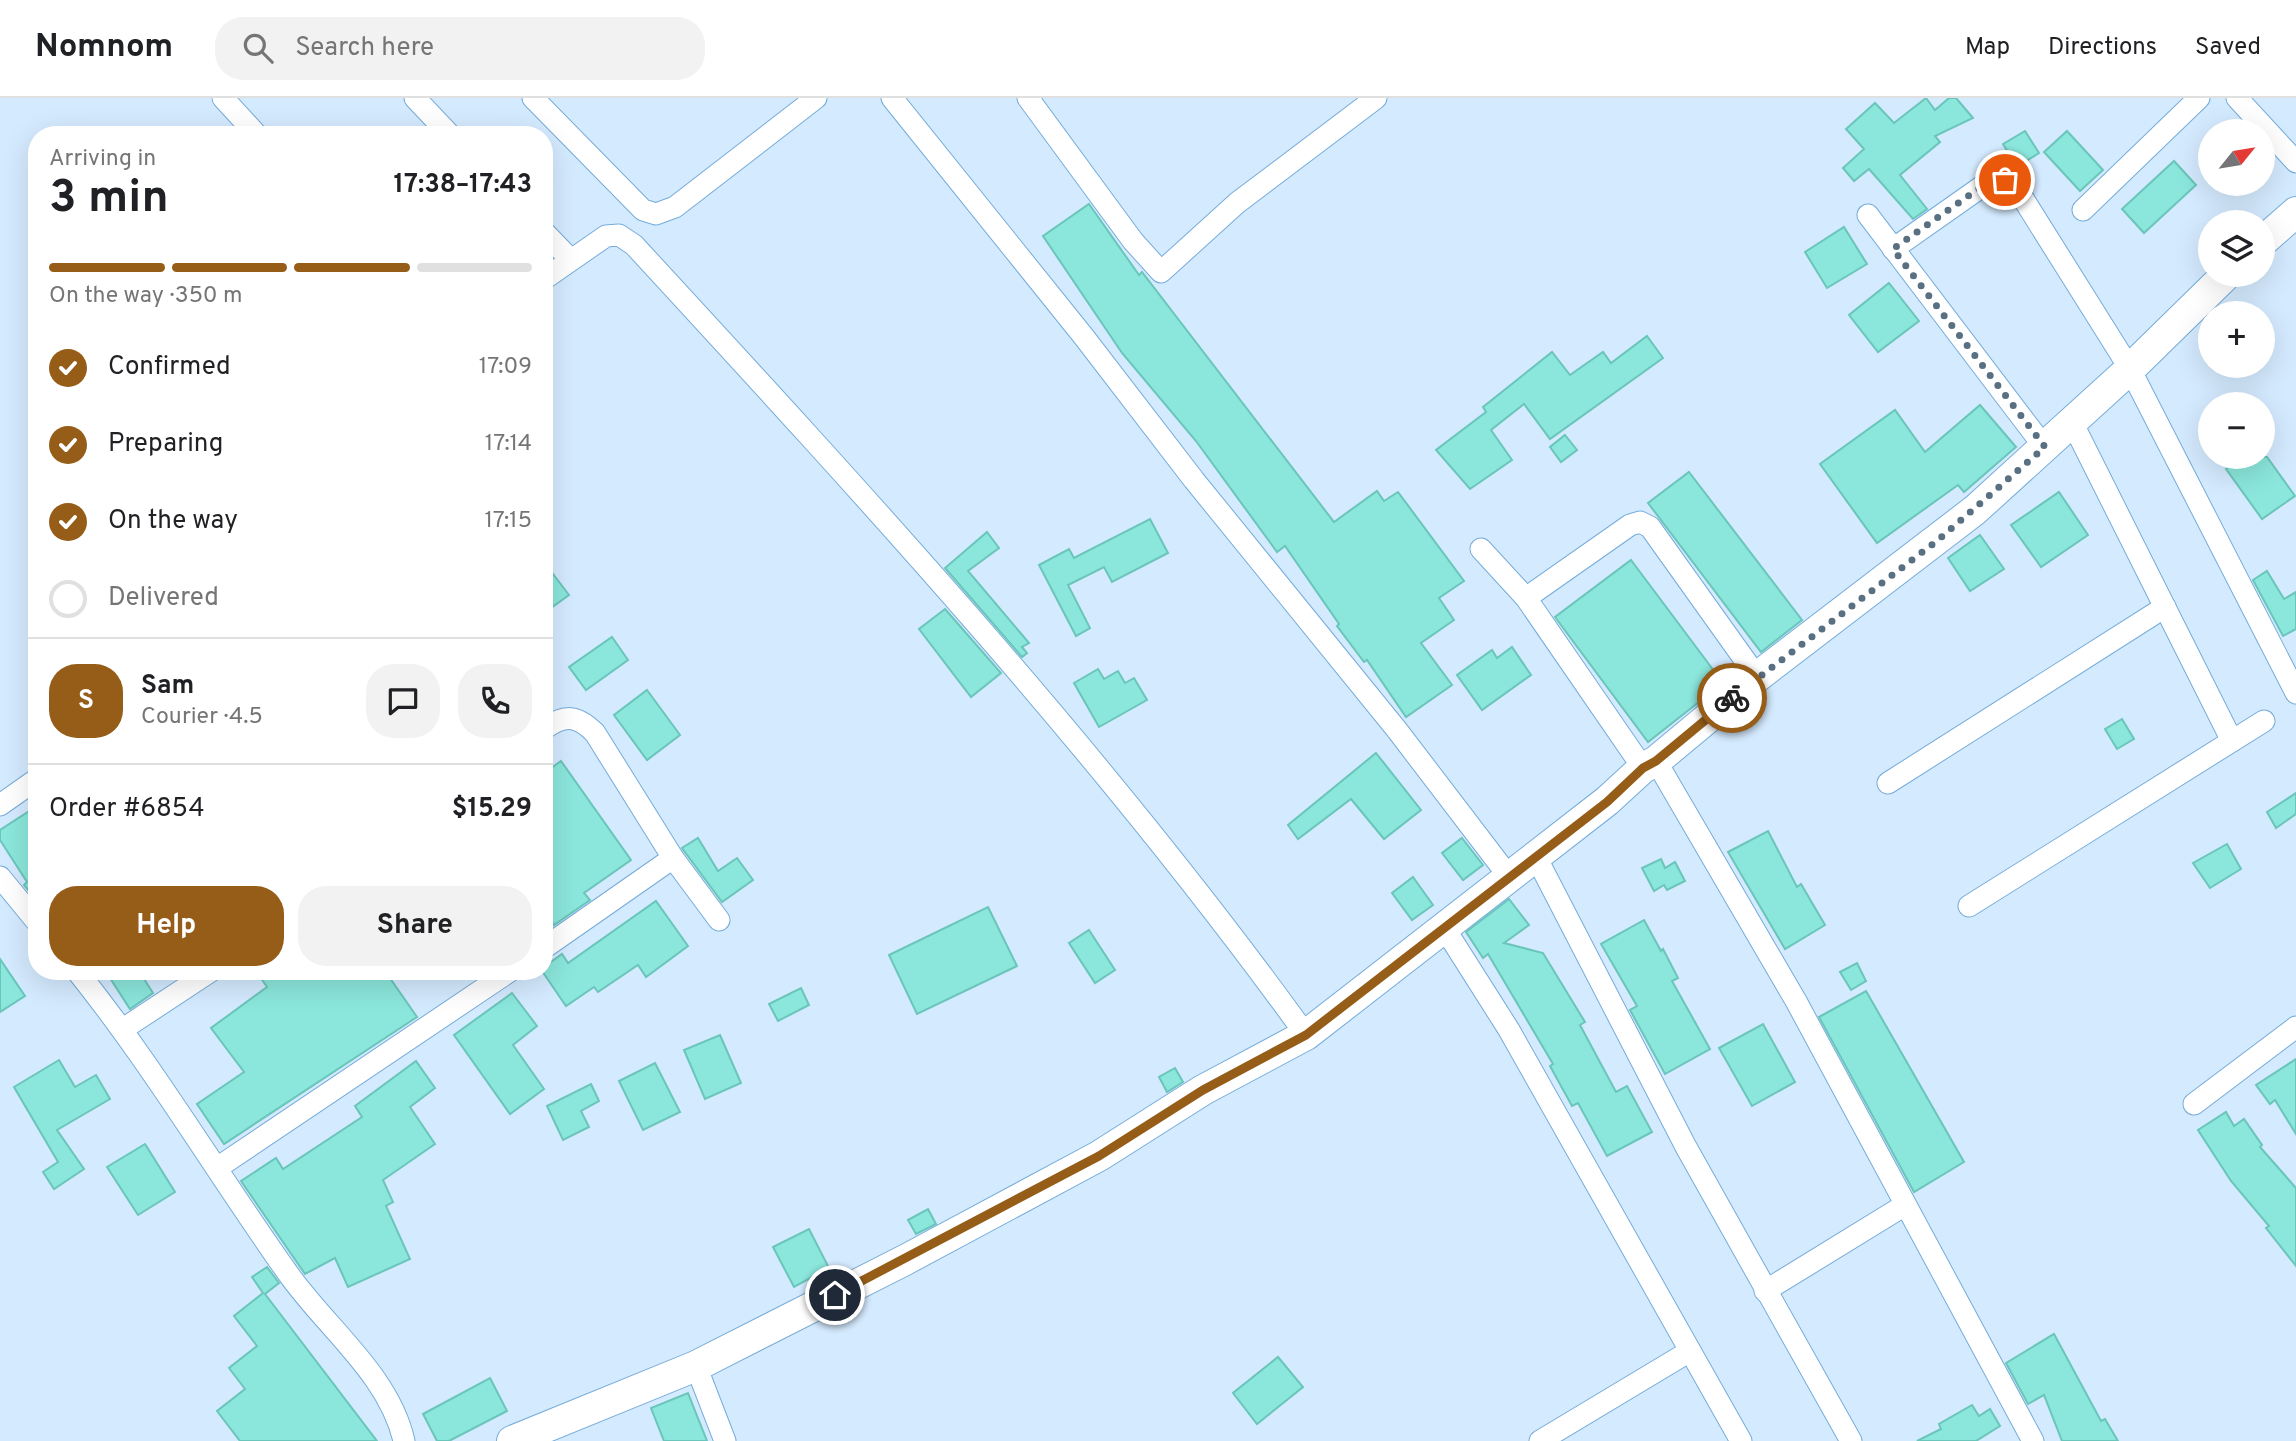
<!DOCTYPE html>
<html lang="en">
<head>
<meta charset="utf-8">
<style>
	:root { --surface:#fff; --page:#f2f2f2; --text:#202124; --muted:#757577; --line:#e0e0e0; --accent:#955d18 }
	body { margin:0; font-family:Overpass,sans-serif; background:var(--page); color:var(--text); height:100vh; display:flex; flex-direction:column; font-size:26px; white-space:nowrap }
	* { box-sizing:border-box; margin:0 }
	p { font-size:23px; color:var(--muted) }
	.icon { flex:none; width:38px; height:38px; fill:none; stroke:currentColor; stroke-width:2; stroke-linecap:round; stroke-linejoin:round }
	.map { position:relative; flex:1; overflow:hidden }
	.side { position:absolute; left:28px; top:28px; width:525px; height:854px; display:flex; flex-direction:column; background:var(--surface); border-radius:28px; box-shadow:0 7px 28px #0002 }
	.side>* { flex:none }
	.needle { width:46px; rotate:60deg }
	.fabs { position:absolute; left:2198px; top:21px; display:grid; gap:14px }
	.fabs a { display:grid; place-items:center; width:77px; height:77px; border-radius:50%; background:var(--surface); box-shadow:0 7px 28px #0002; font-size:35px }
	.pin { position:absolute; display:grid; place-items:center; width:60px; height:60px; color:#fff; margin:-30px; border:4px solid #fff; border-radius:50%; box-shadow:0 2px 7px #0007 }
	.courier { position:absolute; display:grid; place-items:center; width:70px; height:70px; margin:-35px; border:5px solid #955d18; border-radius:50%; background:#fff; color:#222; box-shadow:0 2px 9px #0007 }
	.head em { font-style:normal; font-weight:700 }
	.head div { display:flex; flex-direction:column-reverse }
	.head { display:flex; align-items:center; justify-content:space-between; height:119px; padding:0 21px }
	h1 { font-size:46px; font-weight:700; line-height:52px }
	.bar { display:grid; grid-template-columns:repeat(4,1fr); gap:10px 7px; align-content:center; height:84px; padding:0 21px }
	.bar i { height:9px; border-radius:5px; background:var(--line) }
	.bar .selected { background:var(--accent) }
	.bar p { grid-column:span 4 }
	.line { display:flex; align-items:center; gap:18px; padding:0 21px; border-top:2px solid var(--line) }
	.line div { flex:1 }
	.round { display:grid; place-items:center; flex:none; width:74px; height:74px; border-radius:28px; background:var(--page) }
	ol { padding:0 21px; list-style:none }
	li { display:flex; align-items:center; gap:21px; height:77px }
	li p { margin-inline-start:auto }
	li .icon { padding:7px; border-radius:50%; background:var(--accent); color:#fff; stroke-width:4 }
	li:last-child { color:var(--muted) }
	li i { width:38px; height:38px; border:4px solid var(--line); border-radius:50% }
	.action { display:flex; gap:14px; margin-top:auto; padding:14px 21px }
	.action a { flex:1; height:80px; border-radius:28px; background:var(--accent); color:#fff; font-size:28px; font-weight:700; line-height:80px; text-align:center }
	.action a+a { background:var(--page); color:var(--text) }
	header { display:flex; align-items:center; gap:42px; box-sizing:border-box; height:98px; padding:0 35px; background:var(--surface); border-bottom:2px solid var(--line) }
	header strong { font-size:33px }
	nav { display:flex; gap:38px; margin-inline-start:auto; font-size:24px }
	.search { width:490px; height:63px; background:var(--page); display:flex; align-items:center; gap:18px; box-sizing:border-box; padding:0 24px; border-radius:28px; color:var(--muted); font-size:26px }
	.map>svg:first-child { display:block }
	.building { fill:#8be6db; stroke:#6ac5ba; stroke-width:2 }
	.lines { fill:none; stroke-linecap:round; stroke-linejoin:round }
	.minor-casing { stroke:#75acda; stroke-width:23 }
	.secondary-casing { stroke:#75acda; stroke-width:32 }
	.minor { stroke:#fff; stroke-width:21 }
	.secondary { stroke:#fff; stroke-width:30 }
	.done { stroke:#596f82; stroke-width:7; stroke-dasharray:0 12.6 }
	.route { stroke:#955d18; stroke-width:9 }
</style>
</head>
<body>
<header>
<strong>Nomnom</strong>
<div class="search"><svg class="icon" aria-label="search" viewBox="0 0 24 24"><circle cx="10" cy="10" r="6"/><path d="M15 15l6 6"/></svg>Search here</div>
<nav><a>Map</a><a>Directions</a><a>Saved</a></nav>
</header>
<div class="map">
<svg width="2296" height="1343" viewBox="0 0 2296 1343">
	<rect width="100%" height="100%" fill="#d4eafe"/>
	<!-- building -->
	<g class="building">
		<polygon points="1926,0 1935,12 1949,0 1956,0 1973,20 1935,38 1940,44 1900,77 1927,111 1913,121 1869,71 1854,83 1843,70 1864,51 1846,31 1875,5 1894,25"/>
		<polygon points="2025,33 2039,55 2017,69 2003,46"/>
		<polygon points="2067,33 2103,72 2080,93 2044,54"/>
		<polygon points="2174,63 2196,87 2144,135 2122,111"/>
		<polygon points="1089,106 1139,177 1142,174 1334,424 1377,393 1384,403 1398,394 1464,483 1439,500 1454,522 1421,545 1452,587 1406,619 1367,562 1364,564 1337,528 1339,526 1285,448 1277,454 1196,343 1122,255 1043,138"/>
		<polygon points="1844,129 1867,166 1827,190 1805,154"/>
		<polygon points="1889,185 1919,223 1878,254 1849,217"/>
		<polygon points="1647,238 1663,260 1550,341 1524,306 1491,332 1512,362 1470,391 1436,352 1486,314 1483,309 1552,254 1570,277 1603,254 1611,265"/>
		<polygon points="1980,307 2016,349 1964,394 1958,387 1877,445 1820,366 1895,312 1925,354"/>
		<polygon points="1565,337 1577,352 1561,364 1550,349"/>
		<polygon points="2243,359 2267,359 2295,398 2262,421 2226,371"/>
		<polygon points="1689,374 1802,522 1761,554 1648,405"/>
		<polygon points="2059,394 2088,437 2041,469 2011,427"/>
		<polygon points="1150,421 1168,455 1112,484 1104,469 1068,487 1090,530 1076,538 1039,467 1069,451 1074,460"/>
		<polygon points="987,434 999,450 968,473 1029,545 1022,549 1027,555 1022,559 945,470"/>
		<polygon points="1980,437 2004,471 1970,493 1948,460"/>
		<polygon points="1631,462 1723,585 1648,644 1555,519"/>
		<polygon points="544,464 569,497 544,515"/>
		<polygon points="2267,473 2284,501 2296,494 2296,531 2283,538 2253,482"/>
		<polygon points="945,511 1001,575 971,599 919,531"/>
		<polygon points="612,539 628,562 586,592 569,569"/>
		<polygon points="1512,549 1531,577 1482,612 1457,577 1492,552 1497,560"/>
		<polygon points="1098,571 1104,581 1118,573 1125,585 1134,580 1147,602 1099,629 1074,585"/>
		<polygon points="647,592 680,637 647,662 614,617"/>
		<polygon points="2122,621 2134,641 2117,651 2105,631"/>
		<polygon points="1376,655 1421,712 1384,741 1351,701 1298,741 1288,727"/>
		<polygon points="561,663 631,762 584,795 590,802 554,827 544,812 544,675"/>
		<polygon points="2296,695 2296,716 2276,730 2267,714"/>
		<polygon points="37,708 37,803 24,787 27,784 0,742 0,732"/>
		<polygon points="1768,733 1797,789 1801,786 1825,827 1785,851 1728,754"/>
		<polygon points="698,740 718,773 737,760 753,782 722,804 682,750"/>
		<polygon points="1462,740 1483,767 1463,782 1442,755"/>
		<polygon points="2227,746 2241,771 2210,790 2193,765"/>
		<polygon points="1661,761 1665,770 1675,764 1685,783 1667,792 1664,787 1654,793 1642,770"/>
		<polygon points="1413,779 1433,807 1412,822 1392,795"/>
		<polygon points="1509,801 1529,827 1504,845 1543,855 1585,924 1580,927 1616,994 1627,988 1652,1034 1607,1058 1578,1005 1572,1008 1550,968 1553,966 1488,856 1483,860 1466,834"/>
		<polygon points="656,803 688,848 646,879 638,867 598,894 594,889 566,908 542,873 544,869 562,856 568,865"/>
		<polygon points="988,809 1017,868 917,916 889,857"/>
		<polygon points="1644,822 1661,853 1663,851 1678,880 1672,883 1710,951 1665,976 1630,912 1637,908 1601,846"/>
		<polygon points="1089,832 1115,872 1095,885 1069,845"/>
		<polygon points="0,861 25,898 0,914"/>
		<polygon points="1857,865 1866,883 1851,892 1840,874"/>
		<polygon points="121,873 139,873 153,895 130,911 110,880"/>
		<polygon points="256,873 385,873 417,919 224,1046 197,1006 244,974 211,930 267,889"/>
		<polygon points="801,890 809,907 778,923 769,906"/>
		<polygon points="1866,893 1964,1064 1914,1094 1819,919"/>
		<polygon points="512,895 537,928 513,947 544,991 510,1016 454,937"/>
		<polygon points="1763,926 1795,984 1752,1008 1719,950"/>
		<polygon points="720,937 741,985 705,1001 684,952"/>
		<polygon points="2296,961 2296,1036 2275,1002 2270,1006 2256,987"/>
		<polygon points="59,962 75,989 96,977 110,1001 57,1032 84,1071 54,1091 43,1074 58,1064 14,989"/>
		<polygon points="416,963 435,990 410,1009 435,1046 383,1082 393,1104 386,1108 410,1161 348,1189 335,1160 305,1176 241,1083 276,1060 283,1071 362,1019 355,1008"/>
		<polygon points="655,965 680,1014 643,1032 619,983"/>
		<polygon points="1175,970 1183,984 1167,994 1159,979"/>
		<polygon points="591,986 599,1003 581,1013 589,1029 563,1042 547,1008"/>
		<polygon points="2226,1014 2234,1028 2244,1021 2262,1047 2260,1049 2296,1090 2296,1168 2266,1130 2269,1128 2231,1083 2198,1032"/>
		<polygon points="145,1046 175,1094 138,1117 107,1069"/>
		<polygon points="928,1111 936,1126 916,1136 908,1122"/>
		<polygon points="809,1131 829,1170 794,1189 773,1149"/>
		<polygon points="267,1169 279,1185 265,1196 377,1343 240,1343 217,1313 245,1291 229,1270 257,1248 234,1218 263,1195 252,1179"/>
		<polygon points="2054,1236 2101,1323 2105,1321 2118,1343 2062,1343 2044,1297 2028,1306 2006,1265"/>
		<polygon points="1278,1259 1303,1289 1257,1326 1233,1295"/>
		<polygon points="490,1280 507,1313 449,1343 437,1343 423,1316"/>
		<polygon points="688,1295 707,1343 664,1343 651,1310"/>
		<polygon points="1972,1307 1979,1318 1990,1311 2000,1328 1976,1343 1917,1343 1941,1331 1939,1326"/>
	</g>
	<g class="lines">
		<defs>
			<g id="minor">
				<polyline points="223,0 257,37"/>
				<polyline points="415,0 450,37"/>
				<polyline points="533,0 643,112 656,116 675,109 816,0"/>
				<polyline points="892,0 1084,239 1194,382 1397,632 1510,780"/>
				<polyline points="1028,0 1133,143 1161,174 1237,105 1376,0"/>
				<polyline points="2237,0 2296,64"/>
				<polyline points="2083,112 2199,0"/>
				<polyline points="1868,117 2045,350"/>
				<polyline points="544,134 570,161"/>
				<polyline points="1893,151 1994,80 2005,82 2019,94 2130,271 2296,595"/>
				<path d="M544 181 606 138 619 137 634 147C868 401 1103 656 1306 937"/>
				<polyline points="2072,324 2232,643"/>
				<polyline points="1481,451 1526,500 1643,670"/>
				<polyline points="1526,500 1630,427 1640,424 1650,429 1757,579"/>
				<path d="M544 631C565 616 577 617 595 635L673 760 719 822"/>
				<polyline points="1656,663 1796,903 2033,1343"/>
				<polyline points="1888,685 2165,509"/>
				<polyline points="0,707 37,681"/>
				<polyline points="1535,757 1686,1049 1851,1343"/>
				<polyline points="0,779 37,824"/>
				<polyline points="1969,808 2264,623"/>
				<polyline points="1445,831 1509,932 1741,1343"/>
				<polyline points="544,850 673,760"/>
				<path d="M77 873C154 969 216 1074 287 1174 325 1229 389 1276 404 1343"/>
				<polyline points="123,931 211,873"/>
				<polyline points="2194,1006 2296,929"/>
				<polyline points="217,1070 510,873"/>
				<polyline points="1765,1193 1905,1107"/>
				<polyline points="696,1268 725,1343"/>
				<polyline points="1540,1343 1690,1253"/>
			</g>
			<g id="secondary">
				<polyline points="2263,143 2296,114"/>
				<polyline points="512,1343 696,1268 905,1162 1099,1058 1203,992 1306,937 1607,703 1643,670 1656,663 1757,579 1975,412 2130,271 2226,177"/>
			</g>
		</defs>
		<!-- minor casing -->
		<use href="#minor" class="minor-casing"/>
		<!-- secondary casing -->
		<use href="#secondary" class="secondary-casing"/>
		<!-- minor -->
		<use href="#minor" class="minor"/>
		<!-- secondary -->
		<use href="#secondary" class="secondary"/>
	</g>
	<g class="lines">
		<!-- done -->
		<polyline class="done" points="1732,600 1938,442 2045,349 1893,151 1994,80 2005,82"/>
		<!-- route -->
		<polyline class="route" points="835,1197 1099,1058 1203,992 1306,937 1607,704 1643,670 1656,663 1732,600"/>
	</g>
</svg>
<div class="fabs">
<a><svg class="needle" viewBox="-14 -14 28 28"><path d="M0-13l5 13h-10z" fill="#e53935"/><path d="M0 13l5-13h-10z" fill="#757577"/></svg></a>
<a><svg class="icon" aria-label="layers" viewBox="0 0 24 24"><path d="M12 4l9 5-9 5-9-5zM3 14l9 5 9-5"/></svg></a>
<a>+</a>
<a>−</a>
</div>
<div class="pin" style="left:2005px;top:82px;background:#ea580c"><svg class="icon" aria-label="bag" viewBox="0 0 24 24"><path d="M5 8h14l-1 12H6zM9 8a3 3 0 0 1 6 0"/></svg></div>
<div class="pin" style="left:835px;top:1197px;background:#1f2937"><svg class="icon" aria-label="home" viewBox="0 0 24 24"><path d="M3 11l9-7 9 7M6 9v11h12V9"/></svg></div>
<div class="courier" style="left:1732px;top:600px"><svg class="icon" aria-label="bike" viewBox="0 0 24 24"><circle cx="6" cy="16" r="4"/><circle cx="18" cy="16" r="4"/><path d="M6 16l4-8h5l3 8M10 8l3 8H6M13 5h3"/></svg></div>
<section class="side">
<div class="head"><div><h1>3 min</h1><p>Arriving in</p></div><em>17:38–17:43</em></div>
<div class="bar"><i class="selected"></i><i class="selected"></i><i class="selected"></i><i></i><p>On the way · 350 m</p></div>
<ol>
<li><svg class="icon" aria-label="check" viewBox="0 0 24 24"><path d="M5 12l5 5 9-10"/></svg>Confirmed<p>17:09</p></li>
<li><svg class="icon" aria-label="check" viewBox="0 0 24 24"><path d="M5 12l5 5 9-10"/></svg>Preparing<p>17:14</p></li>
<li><svg class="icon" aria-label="check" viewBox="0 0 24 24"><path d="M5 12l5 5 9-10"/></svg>On the way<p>17:15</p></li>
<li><i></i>Delivered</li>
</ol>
<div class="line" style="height:126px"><b class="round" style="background:var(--accent);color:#fff">S</b><div><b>Sam</b><p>Courier · 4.5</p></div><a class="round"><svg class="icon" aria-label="chat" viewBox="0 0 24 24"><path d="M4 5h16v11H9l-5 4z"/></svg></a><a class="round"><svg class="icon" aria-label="phone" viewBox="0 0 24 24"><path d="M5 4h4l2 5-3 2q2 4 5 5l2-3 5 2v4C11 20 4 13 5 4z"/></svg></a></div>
<div class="line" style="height:91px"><div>Order #6854</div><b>$15.29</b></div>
<div class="action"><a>Help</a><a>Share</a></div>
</section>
</div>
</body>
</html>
